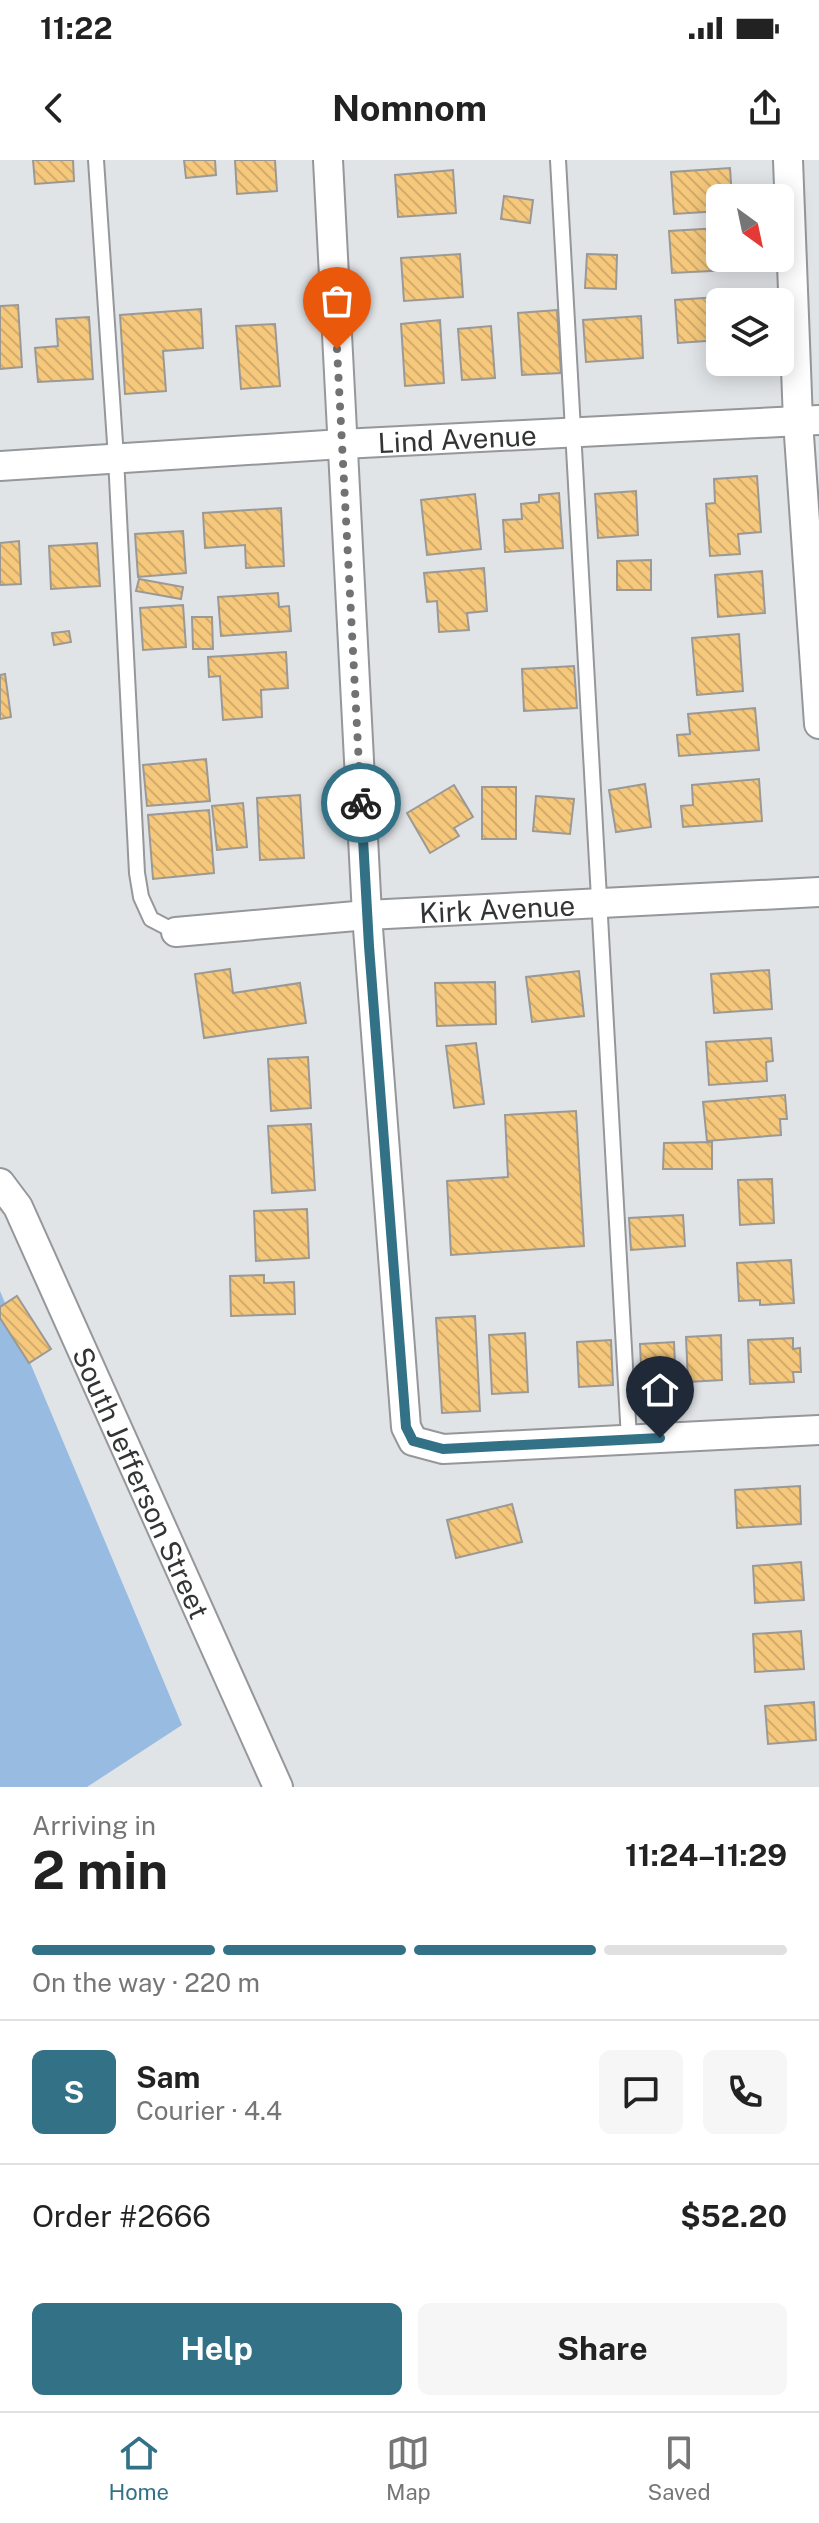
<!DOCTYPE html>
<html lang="en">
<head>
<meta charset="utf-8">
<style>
	:root { --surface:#fff; --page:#f6f6f6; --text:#222; --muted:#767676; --line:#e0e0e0; --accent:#327186 }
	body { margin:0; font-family:"Public Sans",sans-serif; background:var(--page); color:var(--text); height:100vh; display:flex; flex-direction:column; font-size:30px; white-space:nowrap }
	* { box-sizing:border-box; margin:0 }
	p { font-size:26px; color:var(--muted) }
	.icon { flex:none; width:44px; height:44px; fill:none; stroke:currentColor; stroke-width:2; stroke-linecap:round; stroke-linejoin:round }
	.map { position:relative; height:1627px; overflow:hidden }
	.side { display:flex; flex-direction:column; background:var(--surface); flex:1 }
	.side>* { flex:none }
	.needle { width:52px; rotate:147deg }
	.controls { position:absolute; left:706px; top:24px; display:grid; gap:16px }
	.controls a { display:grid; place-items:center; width:88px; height:88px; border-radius:12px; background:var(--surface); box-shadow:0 4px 20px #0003; font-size:40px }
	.pin { position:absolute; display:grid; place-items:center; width:68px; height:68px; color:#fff; margin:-82px -34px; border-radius:50% 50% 50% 0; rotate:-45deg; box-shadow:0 0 8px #0007 }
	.pin .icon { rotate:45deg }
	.courier { position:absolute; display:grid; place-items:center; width:80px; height:80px; margin:-40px; border:6px solid #327186; border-radius:50%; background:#fff; color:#222; box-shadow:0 2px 10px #0007 }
	.head em { font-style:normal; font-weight:700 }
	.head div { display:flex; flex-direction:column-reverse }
	.head { display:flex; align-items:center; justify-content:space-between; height:136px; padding:0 32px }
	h1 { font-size:52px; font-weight:700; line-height:60px }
	.bar { display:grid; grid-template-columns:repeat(4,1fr); gap:12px 8px; align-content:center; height:96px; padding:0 32px }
	.bar i { height:10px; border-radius:6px; background:var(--line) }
	.bar .current { background:var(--accent) }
	.bar p { grid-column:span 4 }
	.line { display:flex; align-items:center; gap:20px; padding:0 32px; border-top:2px solid var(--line) }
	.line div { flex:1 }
	.round { display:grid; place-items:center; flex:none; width:84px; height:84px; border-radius:12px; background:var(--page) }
	.button { display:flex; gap:16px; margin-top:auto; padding:16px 32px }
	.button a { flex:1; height:92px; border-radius:12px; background:var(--accent); color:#fff; font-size:32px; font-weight:700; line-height:92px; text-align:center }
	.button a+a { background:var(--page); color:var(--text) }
	.status { display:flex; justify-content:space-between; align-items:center; height:56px; padding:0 40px; background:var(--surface); direction:ltr }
	.status svg { height:22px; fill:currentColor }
	header { display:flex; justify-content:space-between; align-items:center; height:104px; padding:0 32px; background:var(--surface); font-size:36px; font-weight:700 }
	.tabs { display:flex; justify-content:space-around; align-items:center; height:112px; border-top:2px solid var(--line); background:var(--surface); font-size:22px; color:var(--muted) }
	.tabs a { display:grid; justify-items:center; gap:4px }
	.tabs .current { color:var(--accent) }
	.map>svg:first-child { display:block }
	.park { fill:#97bbe1 }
	.building { fill:url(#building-back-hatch); stroke:#9b9996; stroke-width:2 }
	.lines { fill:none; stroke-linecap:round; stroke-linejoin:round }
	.lane-casing { stroke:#95979a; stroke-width:18 }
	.street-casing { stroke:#95979a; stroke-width:32 }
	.lane { stroke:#fff; stroke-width:14 }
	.street { stroke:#fff; stroke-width:28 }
	.done { stroke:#707273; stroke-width:8; stroke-dasharray:0 14.4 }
	.route { stroke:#327186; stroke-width:10 }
	.labels { text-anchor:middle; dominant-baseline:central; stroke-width:6; stroke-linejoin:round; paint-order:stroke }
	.street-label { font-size:28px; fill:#333435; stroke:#fff }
</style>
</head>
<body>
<div class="status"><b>11:22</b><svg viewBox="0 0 49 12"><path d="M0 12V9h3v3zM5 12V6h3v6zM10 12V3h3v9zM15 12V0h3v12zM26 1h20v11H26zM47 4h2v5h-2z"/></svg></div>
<header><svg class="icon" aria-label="back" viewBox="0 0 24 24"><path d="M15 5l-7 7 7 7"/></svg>Nomnom<svg class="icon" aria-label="share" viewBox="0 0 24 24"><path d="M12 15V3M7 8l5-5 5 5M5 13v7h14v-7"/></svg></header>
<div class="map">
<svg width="819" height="1627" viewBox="0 0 819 1627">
	<defs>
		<pattern id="building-back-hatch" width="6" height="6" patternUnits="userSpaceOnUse" patternTransform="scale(2)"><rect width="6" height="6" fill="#f5c87c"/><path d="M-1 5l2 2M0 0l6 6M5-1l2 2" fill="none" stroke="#d2ac6c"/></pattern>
	</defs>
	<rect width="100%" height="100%" fill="#e1e4e7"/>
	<!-- park -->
	<polygon class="park" points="0,1131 182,1565 87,1627 0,1627"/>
	<!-- building -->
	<g class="building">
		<polygon points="33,0 73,0 74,21 35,24"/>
		<polygon points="184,0 215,0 216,15 186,18"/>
		<polygon points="235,0 275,0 277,31 237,34"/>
		<polygon points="730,8 732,38 720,38 720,51 674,54 671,12"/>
		<polygon points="453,10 456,53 398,57 395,15"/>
		<polygon points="504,36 533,40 530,63 501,59"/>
		<polygon points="720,68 720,98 730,98 731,110 672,113 669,71"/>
		<polygon points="460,94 463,137 404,141 401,98"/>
		<polygon points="587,94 617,95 616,129 585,128"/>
		<polygon points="733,136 734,142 720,142 720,180 678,183 675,140"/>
		<polygon points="18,145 22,207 0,209 0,146"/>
		<polygon points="201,149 203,188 163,191 166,231 125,234 120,155"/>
		<polygon points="557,150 561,213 522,215 518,153"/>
		<polygon points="641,156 643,198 586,202 583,160"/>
		<polygon points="89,157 93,219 38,222 35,188 58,186 56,159"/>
		<polygon points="440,160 444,223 405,226 401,164"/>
		<polygon points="275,164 280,226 241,229 236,166"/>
		<polygon points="491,166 495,218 462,220 458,169"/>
		<polygon points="757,316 761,372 738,374 740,394 710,396 706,344 715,343 714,319"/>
		<polygon points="636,331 638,375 598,378 595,334"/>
		<polygon points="559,333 563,388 505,392 503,360 522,359 521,344 539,342 539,335"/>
		<polygon points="475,334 481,389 427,395 421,340"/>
		<polygon points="281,348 284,406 246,408 245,385 205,388 203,353"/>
		<polygon points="183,371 186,413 138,417 135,374"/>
		<polygon points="19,381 21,424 0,425 0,383"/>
		<polygon points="97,383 100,426 51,429 49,386"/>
		<polygon points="651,400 651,430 617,430 617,401"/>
		<polygon points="484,408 487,451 467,453 469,470 439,472 437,441 427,442 424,413"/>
		<polygon points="762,411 765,453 718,457 715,415"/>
		<polygon points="139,419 183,427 181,439 136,431"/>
		<polygon points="278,433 279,447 289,446 291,471 221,476 218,437"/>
		<polygon points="183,445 186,487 143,490 140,448"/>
		<polygon points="192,457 212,457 213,489 193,489"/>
		<polygon points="69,471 71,482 54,485 52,473"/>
		<polygon points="739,474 743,531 697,535 692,478"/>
		<polygon points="286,492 288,528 261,530 262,557 223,560 220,516 209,517 208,497"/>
		<polygon points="574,506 577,548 524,551 522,509"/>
		<polygon points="5,514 11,557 0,559 0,515"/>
		<polygon points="755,548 759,590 679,596 677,575 690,574 688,554"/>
		<polygon points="206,599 210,641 147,646 143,605"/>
		<polygon points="759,619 762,661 683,667 681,646 693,645 692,625"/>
		<polygon points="645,624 651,667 616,672 609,630"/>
		<polygon points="454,625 473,657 454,668 459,676 430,693 407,653"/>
		<rect x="482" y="627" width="34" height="52"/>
		<polygon points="300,635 304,698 260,700 257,638"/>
		<polygon points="536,636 574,639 570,674 533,671"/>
		<polygon points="243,643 247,687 217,690 212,646"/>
		<polygon points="209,650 214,713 153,719 148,655"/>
		<polygon points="230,809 233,833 300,823 306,863 204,878 195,814"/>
		<polygon points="769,810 772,849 714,853 711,814"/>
		<polygon points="579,811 584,856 532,862 526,817"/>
		<polygon points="495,822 496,864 437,866 435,823"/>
		<polygon points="771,878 773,901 766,902 767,921 709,925 706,882"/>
		<polygon points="476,883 484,944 454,948 446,886"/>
		<polygon points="308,897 311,948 271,951 268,899"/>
		<polygon points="785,935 787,959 780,959 781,975 707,981 703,942"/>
		<polygon points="576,951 584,1086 451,1095 447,1021 508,1017 505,955"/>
		<polygon points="311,964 315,1030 272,1033 268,966"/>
		<polygon points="712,982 712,1009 663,1009 664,983"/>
		<polygon points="772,1019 774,1063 740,1065 738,1020"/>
		<polygon points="307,1049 309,1098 256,1101 254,1051"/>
		<polygon points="683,1055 685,1086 631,1090 629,1058"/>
		<polygon points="791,1100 794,1143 760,1145 760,1140 739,1141 737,1103"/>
		<polygon points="264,1115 264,1123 294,1122 295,1154 231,1156 230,1116"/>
		<polygon points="17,1136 51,1189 29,1203 0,1158 0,1147"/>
		<polygon points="475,1156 480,1251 442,1253 436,1158"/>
		<polygon points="525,1173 528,1232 492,1234 489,1175"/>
		<polygon points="721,1175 722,1220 688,1222 686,1177"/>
		<polygon points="793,1178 793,1189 800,1188 801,1212 793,1212 794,1222 750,1224 748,1180"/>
		<polygon points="611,1180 613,1225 579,1227 577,1182"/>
		<polygon points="674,1182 676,1227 642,1228 640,1184"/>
		<polygon points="800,1326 801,1364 737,1368 735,1330"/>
		<polygon points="512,1344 522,1382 456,1398 447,1360"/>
		<polygon points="801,1402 804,1440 755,1443 753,1406"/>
		<polygon points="801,1471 804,1509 755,1512 753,1474"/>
		<polygon points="814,1542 816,1580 768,1584 765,1546"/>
	</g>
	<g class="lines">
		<defs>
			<g id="lane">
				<polyline points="96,0 116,298 137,713 141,737 151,759 176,772"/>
				<polyline points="558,0 629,1279"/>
			</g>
			<g id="street">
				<polyline points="328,0 367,755 406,1267 413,1281 443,1289 819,1270"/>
				<polyline points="788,0 798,261 819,564"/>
				<path id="s1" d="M0 306 342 284 819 260"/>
				<path id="s2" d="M176 772 367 755 819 732"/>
				<path id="s3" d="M0 1023 18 1047 278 1627"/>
			</g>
		</defs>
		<!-- lane casing -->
		<use href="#lane" class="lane-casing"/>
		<!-- street casing -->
		<use href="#street" class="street-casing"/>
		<!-- lane -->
		<use href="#lane" class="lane"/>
		<!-- street -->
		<use href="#street" class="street"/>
	</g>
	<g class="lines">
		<!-- done -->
		<polyline class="done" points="337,189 361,643"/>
		<!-- route -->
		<polyline class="route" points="361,643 369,786 406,1267 413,1281 443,1289 660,1278"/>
	</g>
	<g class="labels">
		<!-- street labels -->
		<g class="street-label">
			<text stroke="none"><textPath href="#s1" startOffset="458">Lind Avenue</textPath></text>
			<text stroke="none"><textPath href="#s2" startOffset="322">Kirk Avenue</textPath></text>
			<text stroke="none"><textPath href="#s3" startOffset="332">South Jefferson Street</textPath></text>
		</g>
	</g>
</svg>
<div class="controls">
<a><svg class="needle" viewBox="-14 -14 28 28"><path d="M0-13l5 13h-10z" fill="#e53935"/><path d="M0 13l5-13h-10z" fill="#767676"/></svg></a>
<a><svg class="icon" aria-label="layers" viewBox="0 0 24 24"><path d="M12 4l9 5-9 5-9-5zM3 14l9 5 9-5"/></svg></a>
</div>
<div class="pin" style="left:337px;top:189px;background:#ea580c"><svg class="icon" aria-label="bag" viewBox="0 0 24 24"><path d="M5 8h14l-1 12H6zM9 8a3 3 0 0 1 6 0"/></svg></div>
<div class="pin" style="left:660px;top:1278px;background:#1f2937"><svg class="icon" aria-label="home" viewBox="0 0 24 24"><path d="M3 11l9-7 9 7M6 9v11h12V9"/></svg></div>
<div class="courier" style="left:361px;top:643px"><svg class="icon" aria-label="bike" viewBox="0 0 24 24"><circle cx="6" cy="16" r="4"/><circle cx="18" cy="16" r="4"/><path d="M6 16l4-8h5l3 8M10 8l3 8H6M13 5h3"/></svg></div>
</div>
<section class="side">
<div class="head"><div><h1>2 min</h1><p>Arriving in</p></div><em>11:24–11:29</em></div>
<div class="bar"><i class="current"></i><i class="current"></i><i class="current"></i><i></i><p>On the way · 220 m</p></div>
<div class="line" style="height:144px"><b class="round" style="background:var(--accent);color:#fff">S</b><div><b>Sam</b><p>Courier · 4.4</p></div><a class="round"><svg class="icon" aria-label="chat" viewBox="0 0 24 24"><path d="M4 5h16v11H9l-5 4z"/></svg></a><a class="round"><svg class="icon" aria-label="phone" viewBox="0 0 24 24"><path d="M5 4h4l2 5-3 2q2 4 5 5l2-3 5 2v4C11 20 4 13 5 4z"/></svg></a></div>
<div class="line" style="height:104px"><div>Order #2666</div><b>$52.20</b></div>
<div class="button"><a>Help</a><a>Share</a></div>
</section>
<nav class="tabs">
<a class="current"><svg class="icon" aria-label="home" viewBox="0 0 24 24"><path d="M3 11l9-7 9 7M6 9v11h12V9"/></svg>Home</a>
<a><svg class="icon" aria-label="map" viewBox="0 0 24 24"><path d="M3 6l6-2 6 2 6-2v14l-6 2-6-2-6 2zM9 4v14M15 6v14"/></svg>Map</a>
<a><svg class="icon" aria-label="saved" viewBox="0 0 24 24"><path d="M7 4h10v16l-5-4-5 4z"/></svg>Saved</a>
</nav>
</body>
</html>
